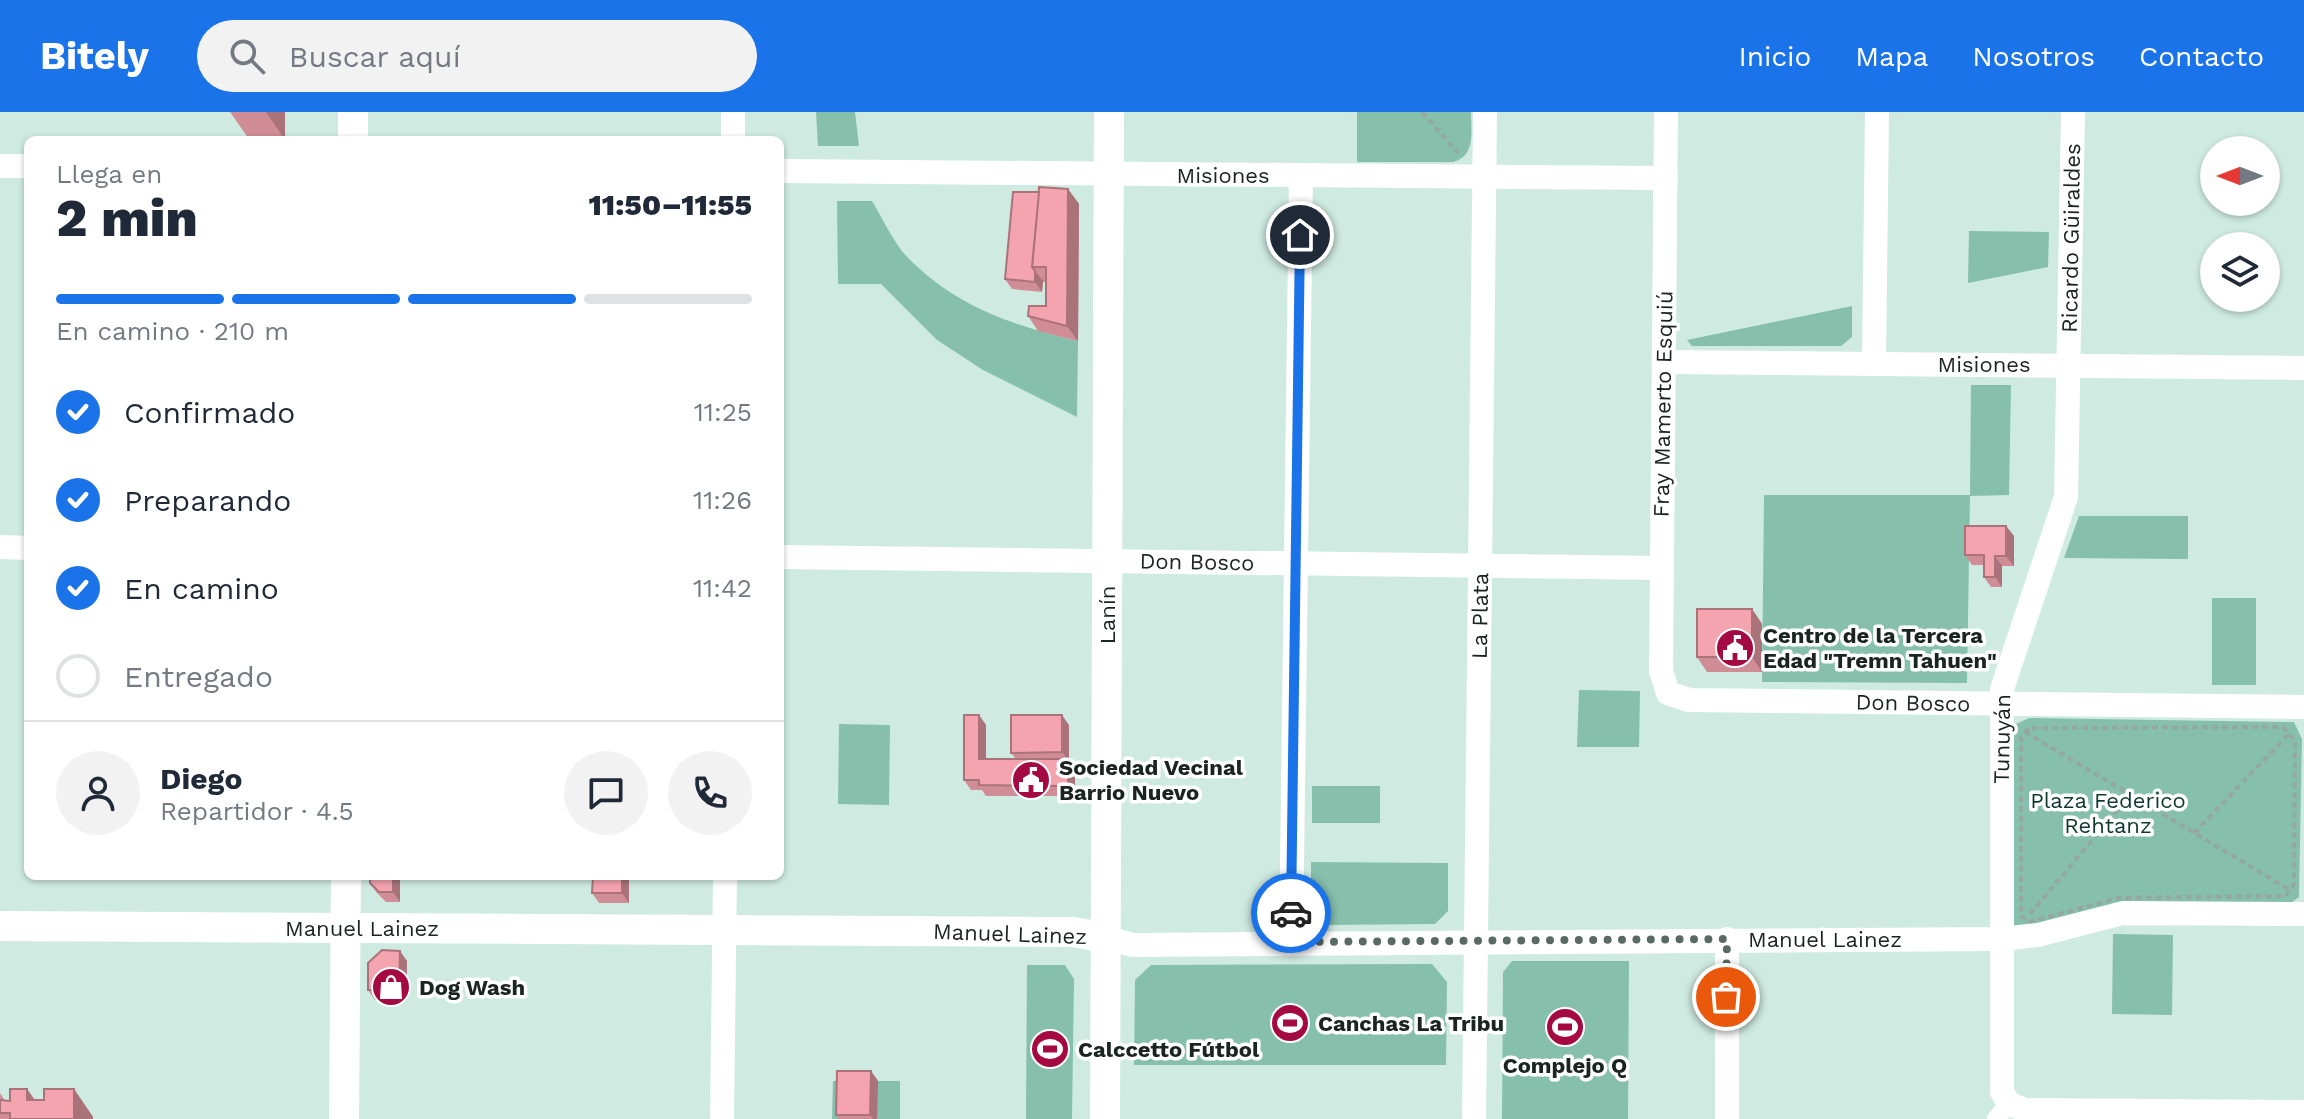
<!DOCTYPE html>
<html lang="es">
<head>
<meta charset="utf-8">
<style>
	:root { --surface:#fff; --page:#f2f2f3; --text:#1f2937; --muted:#747a83; --line:#e0e1e3; --accent:#1a73e8 }
	body { margin:0; font-family:"Work Sans",sans-serif; background:var(--page); color:var(--text); height:100vh; display:flex; flex-direction:column; font-size:30px; white-space:nowrap }
	* { box-sizing:border-box; margin:0 }
	p { font-size:26px; color:var(--muted) }
	.icon { flex:none; width:44px; height:44px; fill:none; stroke:currentColor; stroke-width:2; stroke-linecap:round; stroke-linejoin:round }
	.map { position:relative; flex:1; overflow:hidden }
	.side { position:absolute; left:24px; top:24px; width:760px; height:744px; display:flex; flex-direction:column; background:var(--surface); border-radius:12px; box-shadow:0 2px 6px #0004 }
	.side>* { flex:none }
	.needle { width:52px; rotate:270deg }
	.controls { position:absolute; left:2200px; top:24px; display:grid; gap:16px }
	.controls a { display:grid; place-items:center; width:80px; height:80px; border-radius:50%; background:var(--surface); box-shadow:0 2px 6px #0004; font-size:40px }
	.pin { position:absolute; display:grid; place-items:center; width:68px; height:68px; color:#fff; margin:-34px; border:4px solid #fff; border-radius:50%; box-shadow:0 2px 8px #0007 }
	.courier { position:absolute; display:grid; place-items:center; width:80px; height:80px; margin:-40px; border:6px solid #1a73e8; border-radius:50%; background:#fff; color:#222; box-shadow:0 2px 10px #0007 }
	.head em { font-style:normal; font-weight:800 }
	.head div { display:flex; flex-direction:column-reverse }
	.head { display:flex; align-items:center; justify-content:space-between; height:136px; padding:0 32px }
	h1 { font-size:52px; font-weight:800; line-height:60px }
	.bar { display:grid; grid-template-columns:repeat(4,1fr); gap:12px 8px; align-content:center; height:96px; padding:0 32px }
	.bar i { height:10px; border-radius:6px; background:var(--line) }
	.bar .on { background:var(--accent) }
	.bar p { grid-column:span 4 }
	.line { display:flex; align-items:center; gap:20px; padding:0 32px; border-top:2px solid var(--line) }
	.line div { flex:1 }
	.round { display:grid; place-items:center; flex:none; width:84px; height:84px; border-radius:42px; background:var(--page) }
	ol { padding:0 32px; list-style:none }
	li { display:flex; align-items:center; gap:24px; height:88px }
	li p { margin-inline-start:auto }
	li .icon { padding:8px; border-radius:50%; background:var(--accent); color:#fff; stroke-width:4 }
	li:last-child { color:var(--muted) }
	li i { width:44px; height:44px; border:4px solid var(--line); border-radius:50% }
	header { display:flex; align-items:center; gap:48px; box-sizing:border-box; height:112px; padding:0 40px; background:var(--accent); color:#fff }
	header strong { font-size:38px }
	nav { display:flex; gap:44px; margin-inline-start:auto; font-size:28px }
	.search { width:560px; height:72px; background:var(--page); display:flex; align-items:center; gap:20px; box-sizing:border-box; padding:0 28px; border-radius:44px; color:var(--muted); font-size:30px }
	.map>svg:first-child { display:block }
	.green { fill:#87bfad }
	.lines { fill:none; stroke-linecap:round; stroke-linejoin:round }
	.path { stroke:#92a8a1; stroke-width:4; stroke-dasharray:6 4; stroke-linecap:butt }
	.pedestrian { stroke:#fff; stroke-width:18 }
	.minor { stroke:#fff; stroke-width:24 }
	.tertiary { stroke:#fff; stroke-width:30 }
	.wall { fill:#d18d96 }
	.shaded-wall { fill:#aa737a }
	.building { fill:#f3a4af; stroke:#aa737a; stroke-width:2 }
	.done { stroke:#596a64; stroke-width:8; stroke-dasharray:0 14.4 }
	.route { stroke:#1a73e8; stroke-width:10 }
	.labels { text-anchor:middle; dominant-baseline:central; stroke-width:7; stroke-linejoin:round; paint-order:stroke }
	.street-label { font-size:22px; fill:#1a2421; stroke:#fff }
	.poi-label { font-size:22px; font-weight:bold; fill:#1a2421; stroke:#fff; text-anchor:start }
	.park-label { font-size:22px; fill:#0f382d; stroke:#fff }
</style>
</head>
<body>
<header>
<strong>Bitely</strong>
<div class="search"><svg class="icon" aria-label="search" viewBox="0 0 24 24"><circle cx="10" cy="10" r="6"/><path d="M15 15l6 6"/></svg>Buscar aquí</div>
<nav><a>Inicio</a><a>Mapa</a><a>Nosotros</a><a>Contacto</a></nav>
</header>
<div class="map">
<svg width="2304" height="1007" viewBox="0 0 2304 1007">
	<rect width="100%" height="100%" fill="#cfebe1"/>
	<!-- green -->
	<g class="green">
		<polygon points="816,0 855,0 859,34 818,34"/>
		<path d="M1357 0H1471C1471 20 1476 44 1453 50H1357Z"/>
		<path d="M837 89H872C883 107 894 132 909 147 959 196 1012 213 1078 229L1077 305 983 258 937 228 881 172H838Z"/>
		<polygon points="1969,119 2049,120 2048,155 1968,171"/>
		<polygon points="1852,194 1852,225 1841,234 1692,234 1687,228"/>
		<polygon points="1971,273 2011,273 2009,383 1970,384 1967,571 1762,570 1764,383 1970,383"/>
		<polygon points="2079,404 2188,404 2188,447 2064,446"/>
		<rect x="2212" y="486" width="44" height="87"/>
		<polygon points="1579,578 1640,579 1639,635 1577,635"/>
		<polygon points="2029,606 2294,610 2302,627 2299,785 2291,791 2015,816 2011,809 2014,613"/>
		<polygon points="839,612 890,613 889,693 838,692"/>
		<rect x="1312" y="674" width="68" height="37"/>
		<polygon points="1311,750 1448,751 1448,799 1435,812 1325,813 1311,801"/>
		<polygon points="2113,822 2173,823 2172,903 2112,902"/>
		<polygon points="1512,849 1629,849 1628,1007 1502,1007 1503,860"/>
		<polygon points="1432,852 1447,870 1446,953 1134,953 1135,868 1151,853"/>
		<polygon points="1027,853 1065,853 1074,867 1072,1007 1026,1007"/>
		<polygon points="833,969 900,969 900,1007 832,1007"/>
	</g>
	<g class="lines">
		<!-- path -->
		<g class="path">
			<polyline points="1422,0 1458,41"/>
			<polygon points="2283,615 2295,629 2294,773 2285,784 2118,786 2029,810 2021,804 2021,625 2029,616"/>
			<polyline points="2025,620 2290,778"/>
			<polyline points="2194,721 2289,622"/>
			<polyline points="2030,802 2130,683"/>
		</g>
		<!-- pedestrian -->
		<polyline class="pedestrian" points="1996,1007 2009,992"/>
		<!-- minor -->
		<g class="minor">
			<polyline points="1666,0 1661,559 1668,581 1689,588 2304,595"/>
			<polyline points="2073,0 2066,385 2002,577 2002,980 2009,992 2026,998 2304,1000"/>
			<polyline points="733,28 733,0"/>
			<polyline points="0,54 28,54"/>
			<polyline points="780,59 1666,66"/>
			<polyline points="1664,250 2304,256"/>
			<polyline points="1874,251 1877,0"/>
			<polyline points="0,435 28,436"/>
			<polyline points="780,445 1662,456"/>
			<polyline points="1105,826 1133,833 2001,827 2038,823 2123,801 2304,802"/>
			<polyline points="1727,827 1727,1007"/>
			<polyline points="1291,830 1301,63"/>
			<polyline points="722,1007 725,764"/>
			<polyline points="1474,1007 1485,0"/>
		</g>
		<!-- tertiary -->
		<g class="tertiary">
			<polyline points="353,28 353,0"/>
			<polyline points="0,814 1074,820 1105,826"/>
			<polyline points="344,1007 346,764"/>
			<polyline points="1105,1007 1109,0"/>
		</g>
	</g>
	<!-- wall -->
	<g class="wall">
		<polygon points="230,0 285,0 285,28 249,27"/>
		<polygon points="1068,77 1079,92 1078,229 1038,219 1028,204 1046,194 1046,170 1043,170 1042,180 1012,177 1005,167 1039,80"/>
		<polygon points="2006,414 2014,424 2014,454 2002,454 2002,475 1991,475 1984,465 1984,453 1972,453 1965,443"/>
		<polygon points="1752,497 1762,512 1762,560 1707,560 1697,545"/>
		<polygon points="979,603 986,613 986,647 1016,647 1011,641 1069,613 1069,649 1075,657 1075,684 986,684 982,678 971,678 964,668"/>
		<polygon points="400,764 400,790 386,790 377,781 370,771"/>
		<polygon points="629,764 629,791 599,791 592,781"/>
		<polygon points="407,849 406,889 375,888 368,878"/>
		<polygon points="871,959 878,969 877,1007 839,1007 836,1003"/>
		<polygon points="27,977 35,988 44,988 74,977 93,1005 93,1007 0,1007 0,981 5,989 10,989"/>
	</g>
	<!-- shaded-wall -->
	<g class="shaded-wall">
		<polygon points="266,0 285,0 285,28"/>
		<polygon points="1068,77 1079,92 1078,229 1067,214"/>
		<polygon points="1035,159 1043,169 1042,180 1035,170"/>
		<polygon points="2006,414 2014,424 2014,454 2006,444"/>
		<polygon points="1995,444 2002,454 2002,475 1995,465"/>
		<polygon points="1752,497 1762,512 1762,560 1752,545"/>
		<polygon points="979,603 986,613 986,657 979,647"/>
		<polygon points="1062,603 1069,613 1069,649 1075,657 1075,684 1068,674 1068,649 1062,640"/>
		<polygon points="393,764 400,764 400,790 393,780"/>
		<polygon points="622,764 629,764 629,791 622,781"/>
		<polygon points="400,839 407,849 406,889 399,878"/>
		<polygon points="871,959 878,969 877,1007 873,1007 870,1003"/>
		<polygon points="27,977 46,1005 27,988"/>
		<polygon points="74,977 93,1005 93,1007 74,1007"/>
	</g>
	<!-- building -->
	<g class="building">
		<polygon points="1039,75 1068,77 1067,214 1028,204 1029,194 1046,194 1046,155 1032,155"/>
		<polygon points="1013,80 1039,80 1032,155 1035,159 1035,170 1005,167"/>
		<polygon points="1965,414 2006,414 2006,444 1995,444 1995,465 1984,465 1984,443 1965,443"/>
		<rect x="1697" y="497" width="55" height="48"/>
		<polygon points="964,603 979,603 979,647 1068,647 1068,674 979,673 979,668 964,668"/>
		<polygon points="1011,603 1062,603 1062,640 1011,641"/>
		<polygon points="370,764 393,764 393,780 379,780 370,771"/>
		<polygon points="593,764 622,764 622,781 592,781"/>
		<polygon points="382,838 400,839 399,878 368,878 368,851"/>
		<polygon points="837,959 871,959 870,1003 836,1003"/>
		<polygon points="10,977 27,977 27,988 44,988 44,977 74,977 74,1007 10,1007 10,1001 0,1001 0,988 10,989"/>
	</g>
	<g class="lines">
		<!-- done -->
		<polyline class="done" points="1291,801 1291,830 1727,827 1726,885"/>
		<!-- route -->
		<polyline class="route" points="1291,801 1300,123"/>
	</g>
	<!-- icons -->
	<defs>
		<symbol id="civic-disc" viewBox="-11 -11 22 22"><circle r="9.5" fill="#a40a41" stroke="#fff"/><path d="M-.6-6.5H3V-4.5H.6V-3L4-1V1h2V6H-6V1h2V-1L-.6-3ZM-1.2 2.5V6h2.4V2.5Z" fill="#fff"/></symbol>
		<symbol id="shop-disc" viewBox="-11 -11 22 22"><circle r="9.5" fill="#a40a41" stroke="#fff"/><path d="M-5-2.5h2.3a2.7 3.5 0 0 1 5.4 0H5L5.5 6h-11ZM-1.5-2.5h3a1.5 2.3 0 0 0-3 0Z" fill="#fff"/></symbol>
		<symbol id="stadium-disc" viewBox="-11 -11 22 22"><circle r="9.5" fill="#a40a41" stroke="#fff"/><path d="M0-5a6.5 5 0 1 0 0 10a6.5 5 0 1 0 0-10ZM-3.5-1.8h7v3.6h-7Z" fill="#fff"/></symbol>
	</defs>
	<g fill-rule="evenodd">
		<use href="#civic-disc" x="1713" y="514" width="44" height="44"/>
		<use href="#civic-disc" x="1009" y="646" width="44" height="44"/>
		<use href="#shop-disc" x="369" y="853" width="44" height="44"/>
		<use href="#stadium-disc" x="1268" y="889" width="44" height="44"/>
		<use href="#stadium-disc" x="1543" y="893" width="44" height="44"/>
		<use href="#stadium-disc" x="1028" y="915" width="44" height="44"/>
	</g>
	<g class="labels">
		<!-- street labels -->
		<g class="street-label">
			<text x="1223" y="63">Misiones</text>
			<text transform="translate(2071 126) rotate(-89)">Ricardo Güiraldes</text>
			<text x="1984" y="252">Misiones</text>
			<text transform="translate(1663 292) rotate(-89)">Fray Mamerto Esquiú</text>
			<text transform="translate(1197 450) rotate(1)">Don Bosco</text>
			<text transform="translate(1107 503) rotate(-90)">Lanín</text>
			<text transform="translate(1480 504) rotate(-89)">La Plata</text>
			<text transform="translate(1913 591) rotate(1)">Don Bosco</text>
			<text transform="translate(2002 627) rotate(-89)">Tunuyán</text>
			<text x="362" y="816">Manuel Lainez</text>
			<text transform="translate(1010 822) rotate(2)">Manuel Lainez</text>
			<text x="1825" y="827">Manuel Lainez</text>
		</g>
		<!-- poi labels -->
		<g class="poi-label">
			<text x="1763" y="523">Centro de la Tercera<tspan x="1763" dy="25">Edad "Tremn Tahuen"</tspan></text>
			<text x="1059" y="655">Sociedad Vecinal<tspan x="1059" dy="25">Barrio Nuevo</tspan></text>
			<text x="419" y="875">Dog Wash</text>
			<text x="1318" y="911">Canchas La Tribu</text>
			<text x="1078" y="937">Calccetto Fútbol</text>
			<text x="1565" y="953" text-anchor="middle">Complejo Q</text>
		</g>
		<!-- park labels -->
		<g class="park-label">
			<text x="2108" y="688">Plaza Federico<tspan x="2108" dy="25">Rehtanz</tspan></text>
		</g>
	</g>
</svg>
<div class="controls">
<a><svg class="needle" viewBox="-14 -14 28 28"><path d="M0-13l5 13h-10z" fill="#e53935"/><path d="M0 13l5-13h-10z" fill="#747a83"/></svg></a>
<a><svg class="icon" aria-label="layers" viewBox="0 0 24 24"><path d="M12 4l9 5-9 5-9-5zM3 14l9 5 9-5"/></svg></a>
</div>
<div class="pin" style="left:1726px;top:885px;background:#ea580c"><svg class="icon" aria-label="bag" viewBox="0 0 24 24"><path d="M5 8h14l-1 12H6zM9 8a3 3 0 0 1 6 0"/></svg></div>
<div class="pin" style="left:1300px;top:123px;background:#1f2937"><svg class="icon" aria-label="home" viewBox="0 0 24 24"><path d="M3 11l9-7 9 7M6 9v11h12V9"/></svg></div>
<div class="courier" style="left:1291px;top:801px"><svg class="icon" aria-label="car" viewBox="0 0 24 24"><path d="M5 17H2v-5l4-1 3-4h7l3 4 3 1v5h-3M9 17h6M6 11h13"/><circle cx="7" cy="17" r="2"/><circle cx="17" cy="17" r="2"/></svg></div>
<section class="side">
<div class="head"><div><h1>2 min</h1><p>Llega en</p></div><em>11:50–11:55</em></div>
<div class="bar"><i class="on"></i><i class="on"></i><i class="on"></i><i></i><p>En camino · 210 m</p></div>
<ol>
<li><svg class="icon" aria-label="check" viewBox="0 0 24 24"><path d="M5 12l5 5 9-10"/></svg>Confirmado<p>11:25</p></li>
<li><svg class="icon" aria-label="check" viewBox="0 0 24 24"><path d="M5 12l5 5 9-10"/></svg>Preparando<p>11:26</p></li>
<li><svg class="icon" aria-label="check" viewBox="0 0 24 24"><path d="M5 12l5 5 9-10"/></svg>En camino<p>11:42</p></li>
<li><i></i>Entregado</li>
</ol>
<div class="line" style="height:144px"><a class="round"><svg class="icon" aria-label="person" viewBox="0 0 24 24"><circle cx="12" cy="8" r="4"/><path d="M4 21q1-7 8-7t8 7"/></svg></a><div><b>Diego</b><p>Repartidor · 4.5</p></div><a class="round"><svg class="icon" aria-label="chat" viewBox="0 0 24 24"><path d="M4 5h16v11H9l-5 4z"/></svg></a><a class="round"><svg class="icon" aria-label="phone" viewBox="0 0 24 24"><path d="M5 4h4l2 5-3 2q2 4 5 5l2-3 5 2v4C11 20 4 13 5 4z"/></svg></a></div>
</section>
</div>
</body>
</html>
